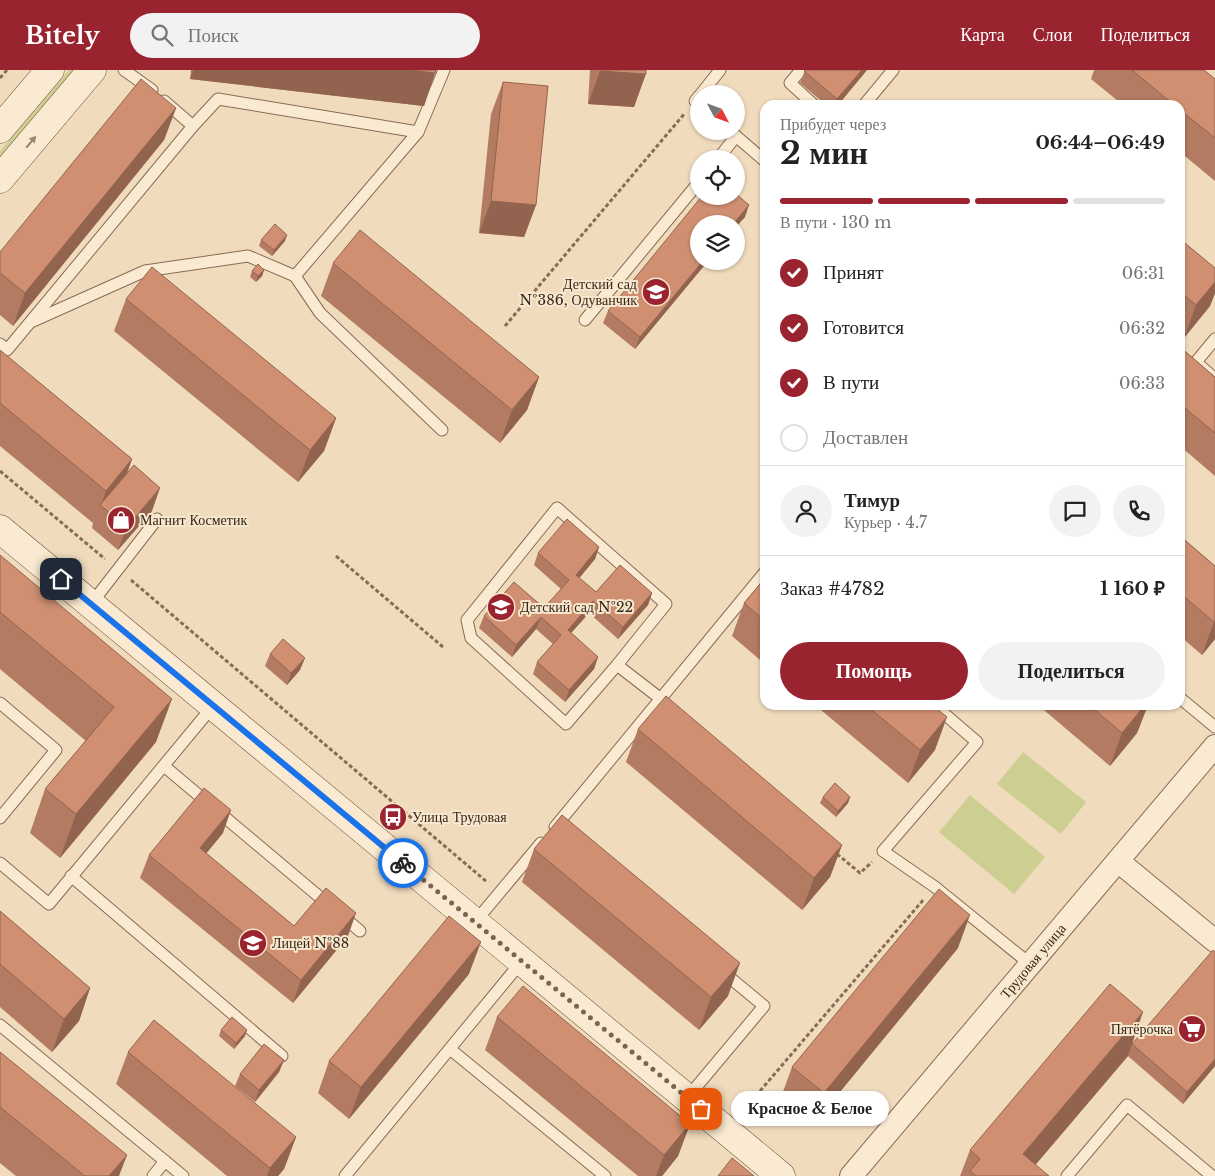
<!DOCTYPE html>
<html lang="ru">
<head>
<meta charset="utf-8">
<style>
	:root { --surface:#fff; --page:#f2f2f2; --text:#222; --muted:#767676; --line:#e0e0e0; --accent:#9a2330 }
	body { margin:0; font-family:"Libre Baskerville",serif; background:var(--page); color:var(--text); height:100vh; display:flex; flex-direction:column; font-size:19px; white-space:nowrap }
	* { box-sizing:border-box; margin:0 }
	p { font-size:16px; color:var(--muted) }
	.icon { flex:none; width:28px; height:28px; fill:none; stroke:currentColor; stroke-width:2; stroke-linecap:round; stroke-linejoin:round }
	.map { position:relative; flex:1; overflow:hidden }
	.panel { position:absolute; left:760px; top:30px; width:425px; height:610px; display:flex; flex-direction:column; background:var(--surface); border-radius:15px; box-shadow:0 1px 4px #0004 }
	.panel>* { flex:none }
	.needle { width:32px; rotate:131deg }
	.tools { position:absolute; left:690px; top:15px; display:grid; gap:10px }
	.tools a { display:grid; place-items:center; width:55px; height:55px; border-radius:50%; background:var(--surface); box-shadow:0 1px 4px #0004; font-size:25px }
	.pin { position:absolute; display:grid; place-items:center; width:42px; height:42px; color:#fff; margin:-21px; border-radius:10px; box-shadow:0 2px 8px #0006 }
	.courier { position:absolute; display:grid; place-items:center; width:50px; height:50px; margin:-25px; border:4px solid #1a73e8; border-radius:50%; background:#fff; color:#222; box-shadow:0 1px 6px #0007 }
	.bubble { position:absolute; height:35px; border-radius:18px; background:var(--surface); box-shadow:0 1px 4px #0004; font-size:16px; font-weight:700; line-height:35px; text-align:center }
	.overview em { font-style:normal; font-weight:700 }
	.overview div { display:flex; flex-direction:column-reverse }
	.overview { display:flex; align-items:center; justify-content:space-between; height:85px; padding:0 20px }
	h1 { font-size:32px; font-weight:700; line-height:38px }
	.bar { display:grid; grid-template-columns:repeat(4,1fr); gap:8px 5px; align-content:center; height:60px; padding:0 20px }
	.bar i { height:6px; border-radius:4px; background:var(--line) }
	.bar .on { background:var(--accent) }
	.bar p { grid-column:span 4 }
	.line { display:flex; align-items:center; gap:12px; padding:0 20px; border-top:1px solid var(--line) }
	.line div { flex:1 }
	.round { display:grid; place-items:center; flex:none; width:52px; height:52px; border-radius:26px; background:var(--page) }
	ol { padding:0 20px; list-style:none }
	li { display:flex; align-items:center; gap:15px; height:55px }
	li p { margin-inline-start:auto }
	li .icon { padding:5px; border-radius:50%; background:var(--accent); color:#fff; stroke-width:4 }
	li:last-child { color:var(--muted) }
	li i { width:28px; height:28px; border:2px solid var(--line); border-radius:50% }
	.action { display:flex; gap:10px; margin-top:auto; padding:10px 20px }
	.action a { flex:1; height:58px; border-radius:30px; background:var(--accent); color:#fff; font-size:20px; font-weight:700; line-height:58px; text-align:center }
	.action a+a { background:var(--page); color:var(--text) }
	header { display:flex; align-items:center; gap:30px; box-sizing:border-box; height:70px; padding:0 25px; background:var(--accent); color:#fff }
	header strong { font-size:24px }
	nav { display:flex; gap:28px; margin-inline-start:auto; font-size:18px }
	.search { width:350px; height:45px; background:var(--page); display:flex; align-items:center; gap:12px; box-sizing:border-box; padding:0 18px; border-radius:28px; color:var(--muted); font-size:19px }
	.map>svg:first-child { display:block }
	.green { fill:#cdce91 }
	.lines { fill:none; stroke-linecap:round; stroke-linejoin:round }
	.lane-casing { stroke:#896b56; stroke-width:13 }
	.street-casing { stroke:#896b56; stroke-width:24 }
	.secondary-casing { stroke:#6a4d39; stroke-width:29 }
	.path { stroke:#896b56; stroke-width:3; stroke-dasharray:4 2.5; stroke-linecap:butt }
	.lane { stroke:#faead1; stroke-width:11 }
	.street { stroke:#faead1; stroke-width:22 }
	.secondary { stroke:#faead1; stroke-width:28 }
	.wall { fill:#b37b61 }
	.shaded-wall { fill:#92644f }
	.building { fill:#d08f71; stroke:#92644f }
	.oneway { fill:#988876 }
	.done { stroke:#786554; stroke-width:5; stroke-dasharray:0 9 }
	.route { stroke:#1a73e8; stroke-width:6 }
	.labels { text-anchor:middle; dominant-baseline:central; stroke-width:4; stroke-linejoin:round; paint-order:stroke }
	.poi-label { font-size:14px; fill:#37261b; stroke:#f7e7cd; text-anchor:start }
	.street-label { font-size:14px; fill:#37261b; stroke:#f7e7cd }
</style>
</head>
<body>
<header>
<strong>Bitely</strong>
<div class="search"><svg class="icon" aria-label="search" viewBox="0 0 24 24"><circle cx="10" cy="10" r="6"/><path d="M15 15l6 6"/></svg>Поиск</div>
<nav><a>Карта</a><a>Слои</a><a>Поделиться</a></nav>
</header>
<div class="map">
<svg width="1215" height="1106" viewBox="0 0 1215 1106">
	<rect width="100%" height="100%" fill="#f0dbbd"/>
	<!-- green -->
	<g class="green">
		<polygon points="69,0 82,0 0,97 0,81"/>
		<polygon points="1023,682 1086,732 1061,764 997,714"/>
		<polygon points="970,725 1045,787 1014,824 939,762"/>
	</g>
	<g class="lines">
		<defs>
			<g id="lane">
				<polyline points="124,0 152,20"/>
				<polyline points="801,0 790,13 814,35"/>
				<polyline points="701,24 720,0"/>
				<polyline points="699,26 695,31 699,34"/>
				<polyline points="164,31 193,56"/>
				<polyline points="864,35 893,0"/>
				<polyline points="730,61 765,91"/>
				<polyline points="718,89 736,66"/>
				<polyline points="295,206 320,243 442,360"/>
				<polyline points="585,250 699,112"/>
				<polyline points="33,251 145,201 248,186 295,206 418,62 444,0"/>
				<polyline points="1215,269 1196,292 1215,309"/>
				<polyline points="0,274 7,280 193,56 218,29 418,62"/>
				<polyline points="91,534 157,449"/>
				<polyline points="617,595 566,654 471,568 467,550 557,438 666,534 617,595 661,629"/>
				<polyline points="1180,628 1215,657"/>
				<polyline points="0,633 56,680 0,748"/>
				<polyline points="934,635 977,672 883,781 935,817 1030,894"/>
				<polyline points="164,696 360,861"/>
				<polyline points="555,757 765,502"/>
				<polyline points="0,793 49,834 213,636"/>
				<polyline points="71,806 282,986"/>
				<polyline points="475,852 541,773"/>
				<polyline points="0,955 183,1106"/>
				<polyline points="450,979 605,1106"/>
				<polyline points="687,1028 764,936 723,902"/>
				<polyline points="153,1106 165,1091"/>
				<polyline points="345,1106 522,891"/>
				<polyline points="1067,1106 1127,1035 1212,1106"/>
			</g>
			<g id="street">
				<polyline points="1118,791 1215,871"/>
				<polyline points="851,1106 1215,676"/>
			</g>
			<g id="secondary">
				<polyline points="0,59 50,0"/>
				<polyline points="0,109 92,0"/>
				<polyline points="0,459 781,1106"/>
			</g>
		</defs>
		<!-- lane casing -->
		<use href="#lane" class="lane-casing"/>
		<!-- street casing -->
		<use href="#street" class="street-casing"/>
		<!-- secondary casing -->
		<use href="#secondary" class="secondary-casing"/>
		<!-- path -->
		<g class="path">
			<polyline points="0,8 7,0"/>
			<polyline points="505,256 685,43"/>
			<polyline points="0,401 105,489"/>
			<polyline points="336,486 443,577"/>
			<polyline points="131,510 487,812"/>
			<polyline points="837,784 860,803 872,792"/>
			<polyline points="760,1021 924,829"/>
		</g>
		<!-- lane -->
		<use href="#lane" class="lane"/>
		<!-- street -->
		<use href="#street" class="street"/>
		<!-- secondary -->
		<use href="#secondary" class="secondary"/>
	</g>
	<!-- wall -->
	<g class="wall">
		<polygon points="191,0 436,0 424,36 190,9"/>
		<polygon points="590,0 646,0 634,37 588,34"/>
		<polygon points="805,0 867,0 838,35 826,35 800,13"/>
		<polygon points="1094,0 1204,0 1215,9 1215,111 1180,82 1180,35 1123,35 1091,9"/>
		<polygon points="503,12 536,135 524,167 479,163 491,44"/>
		<polygon points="176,38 164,70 13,256 0,245 0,182"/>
		<polygon points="745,147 699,191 708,191 635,279 603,253 608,241"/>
		<polygon points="1180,169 1215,198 1215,223 1210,236 1184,268 1180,265"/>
		<polygon points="261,170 285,171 272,186 259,176"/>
		<polygon points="333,193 539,307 527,340 500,373 321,226"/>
		<polygon points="264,200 262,206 256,212 250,207 252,201"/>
		<polygon points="126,229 336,348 324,381 298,412 114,261"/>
		<polygon points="1180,277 1215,307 1215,406 1180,376"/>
		<polygon points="0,280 132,389 127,404 152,441 118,480 92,458 93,453 0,376"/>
		<polygon points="1180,466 1215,496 1215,569 1202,585 1180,566"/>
		<polygon points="599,477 595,489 579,508 596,522 652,523 648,535 618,569 589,543 571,563 598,587 594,599 565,632 533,604 537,592 553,574 536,559 512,587 479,558 484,546 544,538 561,519 534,495 538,483"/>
		<polygon points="0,485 156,672 60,788 30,763 45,719 86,671 0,599"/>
		<polygon points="765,508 765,594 732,566 744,533"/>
		<polygon points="270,584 300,600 287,615 265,596"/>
		<polygon points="815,635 932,635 935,680 908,713"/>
		<polygon points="1038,635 1148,635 1137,663 1110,696"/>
		<polygon points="638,659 842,775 830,807 802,840 626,692"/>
		<polygon points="823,727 850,727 848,733 836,747 820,733"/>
		<polygon points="223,763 206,784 294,856 348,866 293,933 140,808 149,785"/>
		<polygon points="534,779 728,926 699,960 522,812"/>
		<polygon points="0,841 90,918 79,951 52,982 0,937"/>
		<polygon points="958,878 812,1056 780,1030 792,997"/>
		<polygon points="469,904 349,1049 318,1023 329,991"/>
		<polygon points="497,947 690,1054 678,1086 662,1106 638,1106 485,980"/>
		<polygon points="221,960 245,966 234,979 219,966"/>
		<polygon points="1132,974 1215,996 1183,1034 1128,986 1035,1095 1049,1106 960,1106 970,1080"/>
		<polygon points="0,982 119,1106 16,1106 0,1093"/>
		<polygon points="128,982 296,1067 284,1099 278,1106 227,1106 116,1014"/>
		<polygon points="284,990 279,1002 255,1032 235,1016 240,1004"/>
	</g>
	<!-- shaded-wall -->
	<g class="shaded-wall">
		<polygon points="193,0 409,0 435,3 424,36 190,9"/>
		<polygon points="862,0 867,0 838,35 835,35 837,29"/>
		<polygon points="600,1 646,4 634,37 588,34"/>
		<polygon points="176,38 164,70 13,256 25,223"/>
		<polygon points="491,131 536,135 524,167 479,163"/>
		<polygon points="749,135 745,147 736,157 736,154 733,154"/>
		<polygon points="287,165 285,171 272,186 274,180"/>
		<polygon points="703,191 708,191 635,279 640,267"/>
		<polygon points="264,200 262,206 256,212 258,206"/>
		<polygon points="1215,212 1215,223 1210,236 1184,268 1196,235"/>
		<polygon points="539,307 527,340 500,373 512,340"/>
		<polygon points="336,348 324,381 298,412 310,380"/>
		<polygon points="132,389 120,422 101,435 106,421"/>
		<polygon points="160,418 152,441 118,480 127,457"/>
		<polygon points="599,477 595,489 572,517 576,505"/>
		<polygon points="652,523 648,535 618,569 623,557"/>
		<polygon points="593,531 589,543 563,572 568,560"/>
		<polygon points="541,547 536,559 512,587 516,575"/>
		<polygon points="1215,550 1215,569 1202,585 1214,552"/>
		<polygon points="598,587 594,599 565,632 569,620"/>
		<polygon points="305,588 300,600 287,615 291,603"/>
		<polygon points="172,629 156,672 60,788 76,744"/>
		<polygon points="1145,635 1148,635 1137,663 1110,696 1122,663"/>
		<polygon points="947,647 935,680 908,713 920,680"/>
		<polygon points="850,727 848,733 836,747 838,741"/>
		<polygon points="231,740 223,763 191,801 200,778"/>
		<polygon points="842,775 830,807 802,840 814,808"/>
		<polygon points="356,843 348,866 293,933 301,910"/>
		<polygon points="970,845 958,878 812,1056 824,1023"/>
		<polygon points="481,872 469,904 349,1049 361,1017"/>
		<polygon points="740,893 728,926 699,960 711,927"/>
		<polygon points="90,918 79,951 52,982 64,949"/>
		<polygon points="1143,942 1128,986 1026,1106 1023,1084"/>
		<polygon points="247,960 245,966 234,979 236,973"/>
		<polygon points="1215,989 1215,996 1183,1034 1187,1022"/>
		<polygon points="284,990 279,1002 255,1032 259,1020"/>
		<polygon points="690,1054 678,1086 662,1106 656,1106 664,1085"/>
		<polygon points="296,1067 284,1099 278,1106 267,1106 270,1098"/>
		<polygon points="127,1085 119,1106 109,1106"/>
	</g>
	<!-- building -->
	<g class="building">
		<polygon points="409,0 436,0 435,3"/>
		<polygon points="600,0 646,0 646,4 600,1"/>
		<polygon points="805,0 862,0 837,29 804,1"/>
		<polygon points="1132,0 1204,0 1215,9 1215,68 1180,40 1180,35 1174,35"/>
		<polygon points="141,9 176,38 25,223 0,203 0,182"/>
		<polygon points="503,12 548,16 536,135 491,131"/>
		<polygon points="736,124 749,135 733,154 699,154 699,191 703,191 640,267 608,241 702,126 736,126"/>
		<polygon points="275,154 287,165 274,180 261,170"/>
		<polygon points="360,160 539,307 512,340 333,193"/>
		<polygon points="1180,169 1215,198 1215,212 1196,235 1180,222"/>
		<polygon points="258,194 264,200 258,206 252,201"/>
		<polygon points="152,197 336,348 310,380 126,229"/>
		<polygon points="1180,277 1215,307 1215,363 1180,334"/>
		<polygon points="0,280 132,389 106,421 0,333"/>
		<polygon points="134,395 160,418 127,457 100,435"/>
		<polygon points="567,449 599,477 576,505 596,522 620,495 652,523 623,557 593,531 568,560 598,587 569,620 537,592 561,565 541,547 516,575 484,546 514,512 544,538 569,510 538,483"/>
		<polygon points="1180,466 1215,496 1215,550 1214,552 1180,523"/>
		<polygon points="0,485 172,629 76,744 45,719 114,637 0,542"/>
		<polygon points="765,508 765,551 744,533"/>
		<polygon points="283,569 305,588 291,603 270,584"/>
		<polygon points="666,626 842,775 814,808 638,659"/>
		<polygon points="866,635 932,635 947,647 920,680"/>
		<polygon points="1089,635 1145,635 1122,663"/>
		<polygon points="835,713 850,727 838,741 823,727"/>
		<polygon points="204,718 231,740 200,778 294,856 326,818 356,843 301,910 149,785"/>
		<polygon points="562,745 740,893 711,927 534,779"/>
		<polygon points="939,819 970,845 824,1023 792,997"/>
		<polygon points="0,841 90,918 64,949 0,894"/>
		<polygon points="449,846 481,872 361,1017 329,991"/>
		<polygon points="1213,880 1215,882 1215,989 1187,1022 1132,974"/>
		<polygon points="1110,914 1143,942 1023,1084 1049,1106 976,1106 970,1101 980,1089 970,1080"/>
		<polygon points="523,916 690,1054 664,1085 497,947"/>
		<polygon points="232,947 247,960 236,973 221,960"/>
		<polygon points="154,950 296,1067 270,1098 128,982"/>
		<polygon points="264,974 284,990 259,1020 240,1004"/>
		<polygon points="0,982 127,1085 109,1106 85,1106 0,1037"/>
		<polygon points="732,1088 754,1106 718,1106"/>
	</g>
	<!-- one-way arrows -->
	<defs><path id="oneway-solid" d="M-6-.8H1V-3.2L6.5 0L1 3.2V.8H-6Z" transform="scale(1.25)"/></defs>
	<use class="oneway" href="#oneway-solid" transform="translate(31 72) rotate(-50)"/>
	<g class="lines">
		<!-- done -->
		<polyline class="done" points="403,793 701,1039"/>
		<!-- route -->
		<polyline class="route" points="61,509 403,793"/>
	</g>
	<!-- icons -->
	<defs>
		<symbol id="school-disc" viewBox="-11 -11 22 22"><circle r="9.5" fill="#9a2330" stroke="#f7e7cd"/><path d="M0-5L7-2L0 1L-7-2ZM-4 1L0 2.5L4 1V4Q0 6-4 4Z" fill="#fff"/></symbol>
		<symbol id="shop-disc" viewBox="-11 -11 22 22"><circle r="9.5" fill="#9a2330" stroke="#f7e7cd"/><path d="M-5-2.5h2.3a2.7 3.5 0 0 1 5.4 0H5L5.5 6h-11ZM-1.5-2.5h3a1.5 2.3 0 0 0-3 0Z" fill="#fff"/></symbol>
		<symbol id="bus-disc" viewBox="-11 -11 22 22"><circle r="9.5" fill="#9a2330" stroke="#f7e7cd"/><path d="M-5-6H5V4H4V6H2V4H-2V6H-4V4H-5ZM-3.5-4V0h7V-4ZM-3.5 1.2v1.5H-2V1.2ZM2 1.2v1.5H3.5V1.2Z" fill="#fff"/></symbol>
		<symbol id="supermarket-disc" viewBox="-11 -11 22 22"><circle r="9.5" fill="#9a2330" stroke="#f7e7cd"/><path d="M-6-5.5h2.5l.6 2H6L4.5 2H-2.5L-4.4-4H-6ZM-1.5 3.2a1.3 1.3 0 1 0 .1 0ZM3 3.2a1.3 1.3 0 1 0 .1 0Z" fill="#fff"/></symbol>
	</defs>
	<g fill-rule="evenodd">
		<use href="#school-disc" x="640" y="206" width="32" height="32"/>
		<use href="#shop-disc" x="105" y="434" width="32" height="32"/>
		<use href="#school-disc" x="485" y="521" width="32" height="32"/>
		<use href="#bus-disc" x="377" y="731" width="32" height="32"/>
		<use href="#school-disc" x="237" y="857" width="32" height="32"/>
		<use href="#supermarket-disc" x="1176" y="943" width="32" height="32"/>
	</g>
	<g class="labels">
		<!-- poi labels -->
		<g class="poi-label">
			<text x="637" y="214" text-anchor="end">Детский сад<tspan x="637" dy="16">№386, Одуванчик</tspan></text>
			<text x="140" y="450">Магнит Косметик</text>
			<text x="520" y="537">Детский сад №22</text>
			<text x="412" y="747">Улица Трудовая</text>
			<text x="272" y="873">Лицей №88</text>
			<text x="1173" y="959" text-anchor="end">Пятёрочка</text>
		</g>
		<!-- street labels -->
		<g class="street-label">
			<text transform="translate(1033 891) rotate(-50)">Трудовая улица</text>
		</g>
	</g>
</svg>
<div class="tools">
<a><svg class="needle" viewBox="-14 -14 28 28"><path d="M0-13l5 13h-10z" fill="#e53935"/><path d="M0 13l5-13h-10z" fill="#767676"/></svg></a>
<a><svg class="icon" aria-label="locate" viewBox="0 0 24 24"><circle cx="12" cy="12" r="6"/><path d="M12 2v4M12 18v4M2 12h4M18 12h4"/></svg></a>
<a><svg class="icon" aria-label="layers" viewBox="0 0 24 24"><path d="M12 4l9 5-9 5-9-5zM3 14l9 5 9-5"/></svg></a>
</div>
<div class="pin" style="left:701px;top:1039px;background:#ea580c"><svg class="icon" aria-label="bag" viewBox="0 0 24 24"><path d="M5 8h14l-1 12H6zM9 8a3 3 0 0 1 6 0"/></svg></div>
<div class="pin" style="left:61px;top:509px;background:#1f2937"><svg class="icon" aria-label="home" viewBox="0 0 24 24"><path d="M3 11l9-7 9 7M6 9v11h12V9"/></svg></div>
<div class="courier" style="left:403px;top:793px"><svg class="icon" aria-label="bike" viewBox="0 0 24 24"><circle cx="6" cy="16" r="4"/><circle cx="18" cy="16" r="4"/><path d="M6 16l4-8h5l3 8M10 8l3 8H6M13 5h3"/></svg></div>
<div class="bubble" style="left:731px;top:1021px;width:158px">Красное &amp; Белое</div>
<section class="panel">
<div class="overview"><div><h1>2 мин</h1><p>Прибудет через</p></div><em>06:44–06:49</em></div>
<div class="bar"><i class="on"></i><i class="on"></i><i class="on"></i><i></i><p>В пути · 130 m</p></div>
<ol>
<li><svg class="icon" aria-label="check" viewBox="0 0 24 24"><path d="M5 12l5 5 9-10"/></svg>Принят<p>06:31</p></li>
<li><svg class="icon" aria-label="check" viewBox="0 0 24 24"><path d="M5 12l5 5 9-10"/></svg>Готовится<p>06:32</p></li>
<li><svg class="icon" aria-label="check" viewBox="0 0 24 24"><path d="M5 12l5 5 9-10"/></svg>В пути<p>06:33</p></li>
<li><i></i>Доставлен</li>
</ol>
<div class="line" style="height:90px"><a class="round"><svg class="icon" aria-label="person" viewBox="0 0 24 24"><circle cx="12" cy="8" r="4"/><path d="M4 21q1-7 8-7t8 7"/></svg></a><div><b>Тимур</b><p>Курьер · 4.7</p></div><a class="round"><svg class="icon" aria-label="chat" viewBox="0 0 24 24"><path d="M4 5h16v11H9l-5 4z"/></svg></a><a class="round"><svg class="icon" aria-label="phone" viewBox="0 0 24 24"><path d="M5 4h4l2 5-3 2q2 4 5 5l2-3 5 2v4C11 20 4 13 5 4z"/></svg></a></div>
<div class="line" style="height:65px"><div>Заказ #4782</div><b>1 160 ₽</b></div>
<div class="action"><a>Помощь</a><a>Поделиться</a></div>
</section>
</div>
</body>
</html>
